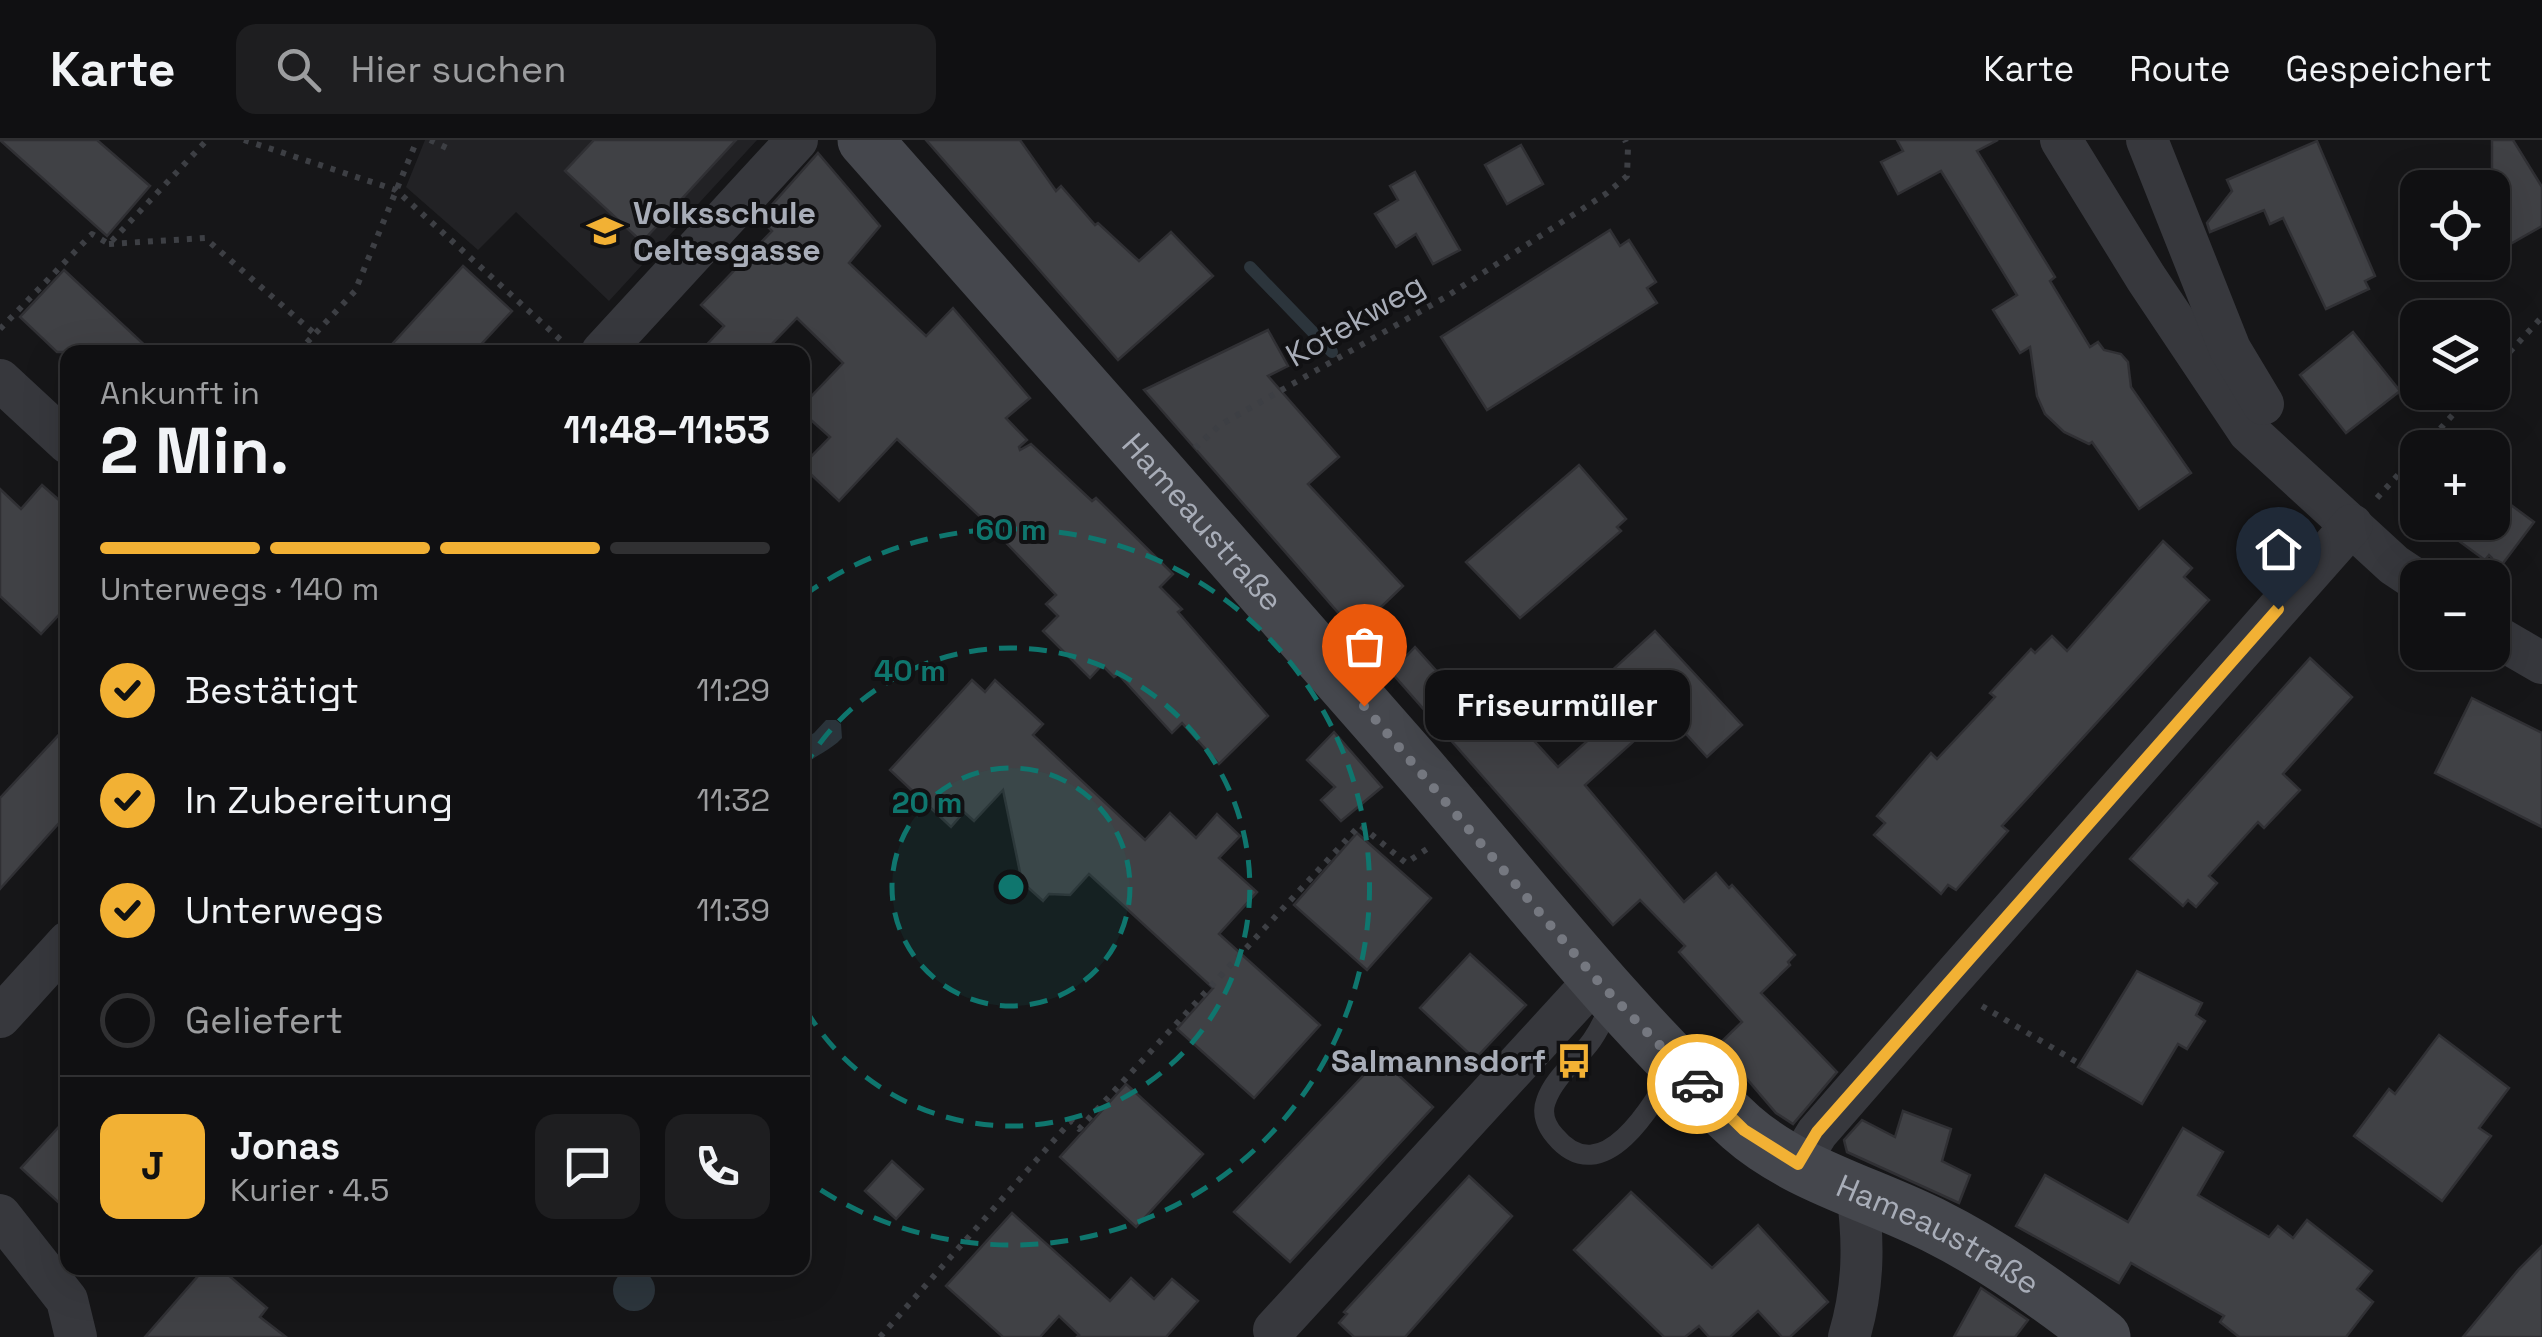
<!DOCTYPE html>
<html lang="de">
<head>
<meta charset="utf-8">
<style>
	:root { --surface:#101012; --page:#1e1e20; --text:#f1f3f6; --muted:#9c9d9f; --line:#303032; --accent:#f2b134 }
	body { margin:0; font-family:"Space Grotesk",sans-serif; background:var(--page); color:var(--text); height:100vh; display:flex; flex-direction:column; font-size:38px; white-space:nowrap }
	* { box-sizing:border-box; margin:0 }
	p { font-size:32px; color:var(--muted) }
	.icon { flex:none; width:55px; height:55px; fill:none; stroke:currentColor; stroke-width:2; stroke-linecap:round; stroke-linejoin:round }
	.map { position:relative; flex:1; overflow:hidden }
	.sheet { position:absolute; left:60px; top:205px; width:750px; height:930px; display:flex; flex-direction:column; background:var(--surface); border-radius:20px; box-shadow:0 10px 40px #0002,0 0 0 2px var(--line) }
	.sheet>* { flex:none }
	.controls { position:absolute; left:2400px; top:30px; display:grid; gap:20px }
	.controls a { display:grid; place-items:center; width:110px; height:110px; border-radius:20px; background:var(--surface); box-shadow:0 10px 40px #0002,0 0 0 2px var(--line); font-size:50px }
	.pin { position:absolute; display:grid; place-items:center; width:85px; height:85px; color:#fff; margin:-102px -42px; border-radius:50% 50% 50% 0; rotate:-45deg; box-shadow:0 0 10px #0007 }
	.pin .icon { rotate:45deg }
	.courier { position:absolute; display:grid; place-items:center; width:100px; height:100px; margin:-50px; border:8px solid #f2b134; border-radius:50%; background:#fff; color:#222; box-shadow:0 2px 12px #0007 }
	.bubble { position:absolute; height:70px; border-radius:20px; background:var(--surface); box-shadow:0 10px 40px #0002,0 0 0 2px var(--line); font-size:32px; font-weight:700; line-height:70px; text-align:center }
	.overview em { font-style:normal; font-weight:700 }
	.overview div { display:flex; flex-direction:column-reverse }
	.overview { display:flex; align-items:center; justify-content:space-between; height:170px; padding:0 40px }
	h1 { font-size:65px; font-weight:700; line-height:75px }
	.bar { display:grid; grid-template-columns:repeat(4,1fr); gap:15px 10px; align-content:center; height:120px; padding:0 40px }
	.bar i { height:12px; border-radius:8px; background:var(--line) }
	.bar .active { background:var(--accent) }
	.bar p { grid-column:span 4 }
	.line { display:flex; align-items:center; gap:25px; padding:0 40px; border-top:2px solid var(--line) }
	.line div { flex:1 }
	.round { display:grid; place-items:center; flex:none; width:105px; height:105px; border-radius:20px; background:var(--page) }
	ol { padding:0 40px; list-style:none }
	li { display:flex; align-items:center; gap:30px; height:110px }
	li p { margin-inline-start:auto }
	li .icon { padding:10px; border-radius:50%; background:var(--accent); color:#111; stroke-width:4 }
	li:last-child { color:var(--muted) }
	li i { width:55px; height:55px; border:5px solid var(--line); border-radius:50% }
	header { display:flex; align-items:center; gap:60px; box-sizing:border-box; height:140px; padding:0 50px; background:var(--surface); border-bottom:2px solid var(--line) }
	header strong { font-size:48px }
	nav { display:flex; gap:55px; margin-inline-start:auto; font-size:35px }
	.search { width:700px; height:90px; background:var(--page); display:flex; align-items:center; gap:25px; box-sizing:border-box; padding:0 35px; border-radius:20px; color:var(--muted); font-size:38px }
	.map>svg:first-child { display:block }
	.built { fill:#222225 }
	.water { fill:#2c353c }
	.lines { fill:none; stroke-linecap:round; stroke-linejoin:round }
	.stream { stroke:#2c353c; stroke-width:12 }
	.building { fill:#404145; stroke:#303034; stroke-width:2.5 }
	.path { stroke:#3d3f44; stroke-width:6; stroke-dasharray:5 8; stroke-linecap:butt }
	.service { stroke:#37383d; stroke-width:20 }
	.minor { stroke:#37383d; stroke-width:42 }
	.secondary { stroke:#45474d; stroke-width:55 }
	.done { stroke:#757880; stroke-width:10; stroke-dasharray:0 18 }
	.route { stroke:#f2b134; stroke-width:12 }
	.ring { fill:none; stroke:#0f766e; stroke-width:5; stroke-dasharray:18 12 }
	.labels { text-anchor:middle; dominant-baseline:central; stroke-width:8; stroke-linejoin:round; paint-order:stroke }
	.poi-label { font-size:32px; font-weight:bold; fill:#a8adb8; stroke:#111113; text-anchor:start }
	.street-label { font-size:32px; fill:#a8adb8; stroke:#111113 }
	.centre { fill:#0f766e; stroke:#111113; stroke-width:5 }
	.ring-label { font-size:30px; text-anchor:middle; font-weight:bold; fill:#0f766e; stroke:#111113; stroke-width:8; stroke-linejoin:round; paint-order:stroke }
</style>
</head>
<body>
<header>
<strong>Karte</strong>
<div class="search"><svg class="icon" aria-label="search" viewBox="0 0 24 24"><circle cx="10" cy="10" r="6"/><path d="M15 15l6 6"/></svg>Hier suchen</div>
<nav><a>Karte</a><a>Route</a><a>Gespeichert</a></nav>
</header>
<div class="map">
<svg width="2542" height="1197" viewBox="0 0 2542 1197">
	<rect width="100%" height="100%" fill="#161618"/>
	<!-- built -->
	<polygon class="built" points="425,0 757,0 609,161 516,72 478,110 406,47"/>
	<!-- water -->
	<g class="water">
		<path d="M826 580H836L841 584 842 598C829 612 814 615 803 627V599L814 593Z"/>
		<circle cx="634" cy="1150" r="21"/>
	</g>
	<g class="lines">
		<!-- stream -->
		<polyline class="stream" points="1250,127 1332,212"/>
	</g>
	<!-- building -->
	<g class="building">
		<polygon points="0,0 97,0 150,46 107,96"/>
		<polygon points="594,0 736,0 642,102 565,31"/>
		<polygon points="926,0 1020,0 1056,51 1061,46 1095,85 1098,83 1139,121 1171,92 1213,136 1118,220"/>
		<polygon points="1897,0 1998,0 1977,11 2055,137 2050,141 2090,207 2098,202 2104,210 2121,214 2128,222 2131,247 2191,333 2139,369 2092,302 2089,304 2064,292 2045,274 2037,256 2030,207 2020,213 1993,170 2017,155 1941,31 1898,54 1881,22 1903,11"/>
		<polygon points="2492,0 2513,0 2542,47 2542,86 2505,107 2492,86"/>
		<polygon points="2317,1 2375,136 2365,141 2369,149 2326,169 2283,78 2270,84 2264,70 2210,92 2207,83 2232,51 2227,40"/>
		<polygon points="1521,5 1543,44 1507,64 1485,25"/>
		<polygon points="818,13 880,86 849,123 926,196 953,168 1030,258 1006,278 1027,300 1019,307 1020,310 1031,304 1092,361 1096,358 1173,434 1160,447 1182,469 1178,472 1268,576 1219,624 1182,583 1172,593 1118,534 1114,537 1102,525 1090,538 1043,491 1058,476 1046,464 1056,455 990,386 897,299 839,361 802,326 830,297 802,272 802,266 843,223 797,178 764,212 700,212 724,186 701,165 772,91 765,84 775,73 769,68"/>
		<polygon points="1415,32 1460,110 1433,124 1416,94 1396,107 1375,74 1398,60 1390,46"/>
		<polygon points="1610,90 1620,106 1629,100 1656,142 1647,148 1657,163 1487,270 1441,197"/>
		<polygon points="463,126 512,171 474,212 385,212"/>
		<polygon points="64,130 152,212 57,212 20,177"/>
		<polygon points="1268,190 1288,226 1268,236 1339,317 1308,344 1403,446 1355,492 1144,250"/>
		<polygon points="2353,192 2400,251 2346,293 2300,235"/>
		<polygon points="1579,325 1626,379 1617,387 1621,391 1520,478 1466,422"/>
		<polygon points="42,345 68,368 68,465 41,494 0,456 0,349 21,369"/>
		<polygon points="2492,351 2534,382 2492,438 2492,418 2489,415 2485,420 2433,382 2492,382"/>
		<polygon points="2163,401 2192,428 2184,437 2209,460 2002,686 2008,691 1956,750 1948,745 1941,754 1874,695 1885,683 1877,676 1931,613 1937,619 1995,557 1990,553 2031,509 2035,513 2052,496 2067,511"/>
		<polygon points="1655,491 1742,585 1707,617 1666,572 1585,645 1684,762 1716,733 1729,748 1732,745 1795,815 1788,822 1790,825 1761,853 1837,932 1793,984 1776,973 1718,905 1742,882 1679,812 1685,806 1640,760 1613,785 1391,532 1415,507 1496,597 1515,580 1558,627 1620,572 1596,545"/>
		<polygon points="2310,518 2352,557 2283,634 2300,650 2264,688 2258,682 2209,736 2217,743 2196,767 2188,760 2183,766 2130,719"/>
		<polygon points="972,540 985,552 995,540 1043,584 1033,595 1145,700 1170,673 1196,698 1217,674 1240,696 1219,718 1257,752 1219,794 1320,885 1254,958 1177,889 1213,848 1089,734 1070,755 1049,754 1043,761 1022,742 1003,650 974,681 964,672 951,687 890,630"/>
		<polygon points="2472,558 2542,593 2542,687 2435,633"/>
		<polygon points="68,585 68,673 0,749 0,658"/>
		<polygon points="1334,592 1382,647 1341,681 1321,660 1335,647 1307,620"/>
		<polygon points="1357,693 1431,758 1367,830 1294,765"/>
		<polygon points="1470,814 1526,865 1475,919 1420,868"/>
		<polygon points="2137,831 2202,863 2196,875 2205,881 2187,909 2178,904 2142,964 2078,927"/>
		<polygon points="2439,895 2509,948 2479,988 2491,996 2442,1061 2354,996 2389,949 2395,954"/>
		<polygon points="1380,918 1433,967 1290,1122 1234,1072"/>
		<polygon points="1126,944 1203,1014 1136,1087 1060,1017"/>
		<polygon points="1903,971 1951,989 1942,1021 1970,1035 1959,1063 1847,1012 1844,1000 1862,980 1895,997"/>
		<polygon points="68,977 68,1071 21,1028"/>
		<polygon points="2183,988 2223,1012 2198,1055 2269,1097 2278,1086 2293,1098 2307,1080 2372,1131 2357,1149 2373,1162 2346,1197 2239,1197 2220,1182 2224,1176 2131,1123 2119,1143 2016,1086 2045,1035 2128,1082"/>
		<polygon points="892,1021 923,1049 896,1079 865,1051"/>
		<polygon points="1469,1036 1512,1076 1405,1197 1354,1197 1339,1183 1347,1174 1344,1172"/>
		<polygon points="1631,1052 1712,1128 1758,1085 1828,1162 1790,1197 1782,1197 1758,1171 1730,1197 1709,1197 1699,1186 1685,1197 1664,1197 1574,1110"/>
		<polygon points="1012,1073 1110,1161 1131,1138 1154,1159 1172,1139 1198,1161 1166,1197 1077,1197 1079,1195 1059,1176 1040,1197 1003,1197 946,1146"/>
		<polygon points="2542,1106 2542,1197 2463,1197 2519,1129"/>
		<polygon points="205,1128 220,1128 267,1168 260,1177 286,1197 145,1197"/>
		<polygon points="1981,1148 2028,1180 2015,1197 1954,1197"/>
	</g>
	<g class="lines">
		<!-- path -->
		<g class="path">
			<polyline points="244,0 396,50 563,202"/>
			<polyline points="430,0 449,9"/>
			<polyline points="109,104 205,98 315,194"/>
			<polyline points="0,189 92,94 109,104 207,0"/>
			<polyline points="298,212 355,151 417,0"/>
			<polyline points="2492,231 2542,177"/>
			<polyline points="1195,308 1220,285 1444,158 1607,53 1627,36 1628,7 1625,0"/>
			<polyline points="2423,308 2473,252"/>
			<polyline points="2377,358 2418,313"/>
			<polyline points="1982,866 2080,924"/>
			<polyline points="880,1197 1071,981 1079,989 1360,685 1406,723 1427,709"/>
		</g>
		<!-- service -->
		<path class="service" d="M1612 859C1607 873 1601 887 1592 900 1578 920 1554 937 1546 961 1541 974 1547 987 1555 996 1603 1054 1654 963 1675 926"/>
		<!-- minor -->
		<g class="minor">
			<polyline points="2061,0 2146,138 2249,292 2394,425 2418,441"/>
			<polyline points="2147,0 2230,209 2263,264"/>
			<polyline points="602,212 797,0"/>
			<polyline points="0,240 68,303"/>
			<polyline points="2492,494 2542,523"/>
			<polyline points="0,877 68,802"/>
			<polyline points="1798,1024 1817,993 1946,845 2352,385"/>
			<polyline points="0,1075 67,1160 76,1197"/>
			<polyline points="1274,1190 1596,839"/>
			<path d="M1849 1197C1864 1147 1864 1102 1857 1050"/>
		</g>
		<!-- secondary -->
		<path class="secondary" id="s1" d="M865 0C1048 207 1232 415 1414 623 1521 746 1620 877 1741 987 1795 1035 1872 1054 1935 1086 1995 1116 2051 1156 2103 1197"/>
	</g>
	<g class="lines">
		<!-- done -->
		<polyline class="done" points="1364,566 1596,839 1697,944"/>
		<!-- route -->
		<polyline class="route" points="1697,944 1744,990 1798,1024 1817,992 2278,469"/>
	</g>
	<!-- distance rings -->
	<circle cx="1011" cy="747" r="119" fill="#0f766e" fill-opacity=".12"/>
	<g class="ring">
		<circle cx="1011" cy="747" r="119"/>
		<path d="M803 629A239 239 0 1 1 803 865"/>
		<path d="M803 456A358 358 0 1 1 803 1038"/>
	</g>
	<!-- icons -->
	<defs>
		<symbol id="school-bare" viewBox="-9 -9 18 18"><path d="M0-5L7-2L0 1L-7-2ZM-4 1L0 2.5L4 1V4Q0 6-4 4Z" fill="#f2b134" stroke="#111113" stroke-width="2.5" paint-order="stroke"/></symbol>
		<symbol id="bus-bare" viewBox="-9 -9 18 18"><path d="M-5-6H5V4H4V6H2V4H-2V6H-4V4H-5ZM-3.5-4V0h7V-4ZM-3.5 1.2v1.5H-2V1.2ZM2 1.2v1.5H3.5V1.2Z" fill="#f2b134" stroke="#111113" stroke-width="2.5" paint-order="stroke"/></symbol>
	</defs>
	<g fill-rule="evenodd">
		<use href="#school-bare" x="580" y="66" width="50" height="50"/>
		<use href="#bus-bare" x="1549" y="896" width="50" height="50"/>
	</g>
	<g class="labels">
		<!-- poi labels -->
		<g class="poi-label">
			<text x="633" y="73">Volksschule<tspan x="633" dy="37">Celtesgasse</tspan></text>
			<text x="1546" y="921" text-anchor="end">Salmannsdorf</text>
		</g>
		<!-- street labels -->
		<g class="street-label">
			<text transform="translate(1355 180) rotate(-30)">Kotekweg</text>
			<text stroke="none"><textPath href="#s1" startOffset="510">Hameaustraße</textPath></text>
			<text stroke="none"><textPath href="#s1" startOffset="1545">Hameaustraße</textPath></text>
		</g>
	</g>
	<circle cx="1011" cy="747" r="15" class="centre"/>
	<g class="ring-label">
		<text x="1011" y="400">60 m</text>
		<text x="910" y="541">40 m</text>
		<text x="927" y="673">20 m</text>
	</g>
</svg>
<div class="controls">
<a><svg class="icon" aria-label="locate" viewBox="0 0 24 24"><circle cx="12" cy="12" r="6"/><path d="M12 2v4M12 18v4M2 12h4M18 12h4"/></svg></a>
<a><svg class="icon" aria-label="layers" viewBox="0 0 24 24"><path d="M12 4l9 5-9 5-9-5zM3 14l9 5 9-5"/></svg></a>
<a>+</a>
<a>−</a>
</div>
<div class="pin" style="left:1364px;top:566px;background:#ea580c"><svg class="icon" aria-label="bag" viewBox="0 0 24 24"><path d="M5 8h14l-1 12H6zM9 8a3 3 0 0 1 6 0"/></svg></div>
<div class="pin" style="left:2278px;top:469px;background:#1f2937"><svg class="icon" aria-label="home" viewBox="0 0 24 24"><path d="M3 11l9-7 9 7M6 9v11h12V9"/></svg></div>
<div class="courier" style="left:1697px;top:944px"><svg class="icon" aria-label="car" viewBox="0 0 24 24"><path d="M5 17H2v-5l4-1 3-4h7l3 4 3 1v5h-3M9 17h6M6 11h13"/><circle cx="7" cy="17" r="2"/><circle cx="17" cy="17" r="2"/></svg></div>
<div class="bubble" style="left:1425px;top:530px;width:265px">Friseurmüller</div>
<section class="sheet">
<div class="overview"><div><h1>2 Min.</h1><p>Ankunft in</p></div><em>11:48–11:53</em></div>
<div class="bar"><i class="active"></i><i class="active"></i><i class="active"></i><i></i><p>Unterwegs · 140 m</p></div>
<ol>
<li><svg class="icon" aria-label="check" viewBox="0 0 24 24"><path d="M5 12l5 5 9-10"/></svg>Bestätigt<p>11:29</p></li>
<li><svg class="icon" aria-label="check" viewBox="0 0 24 24"><path d="M5 12l5 5 9-10"/></svg>In Zubereitung<p>11:32</p></li>
<li><svg class="icon" aria-label="check" viewBox="0 0 24 24"><path d="M5 12l5 5 9-10"/></svg>Unterwegs<p>11:39</p></li>
<li><i></i>Geliefert</li>
</ol>
<div class="line" style="height:180px"><b class="round" style="background:var(--accent);color:#111">J</b><div><b>Jonas</b><p>Kurier · 4.5</p></div><a class="round"><svg class="icon" aria-label="chat" viewBox="0 0 24 24"><path d="M4 5h16v11H9l-5 4z"/></svg></a><a class="round"><svg class="icon" aria-label="phone" viewBox="0 0 24 24"><path d="M5 4h4l2 5-3 2q2 4 5 5l2-3 5 2v4C11 20 4 13 5 4z"/></svg></a></div>
</section>
</div>
</body>
</html>
